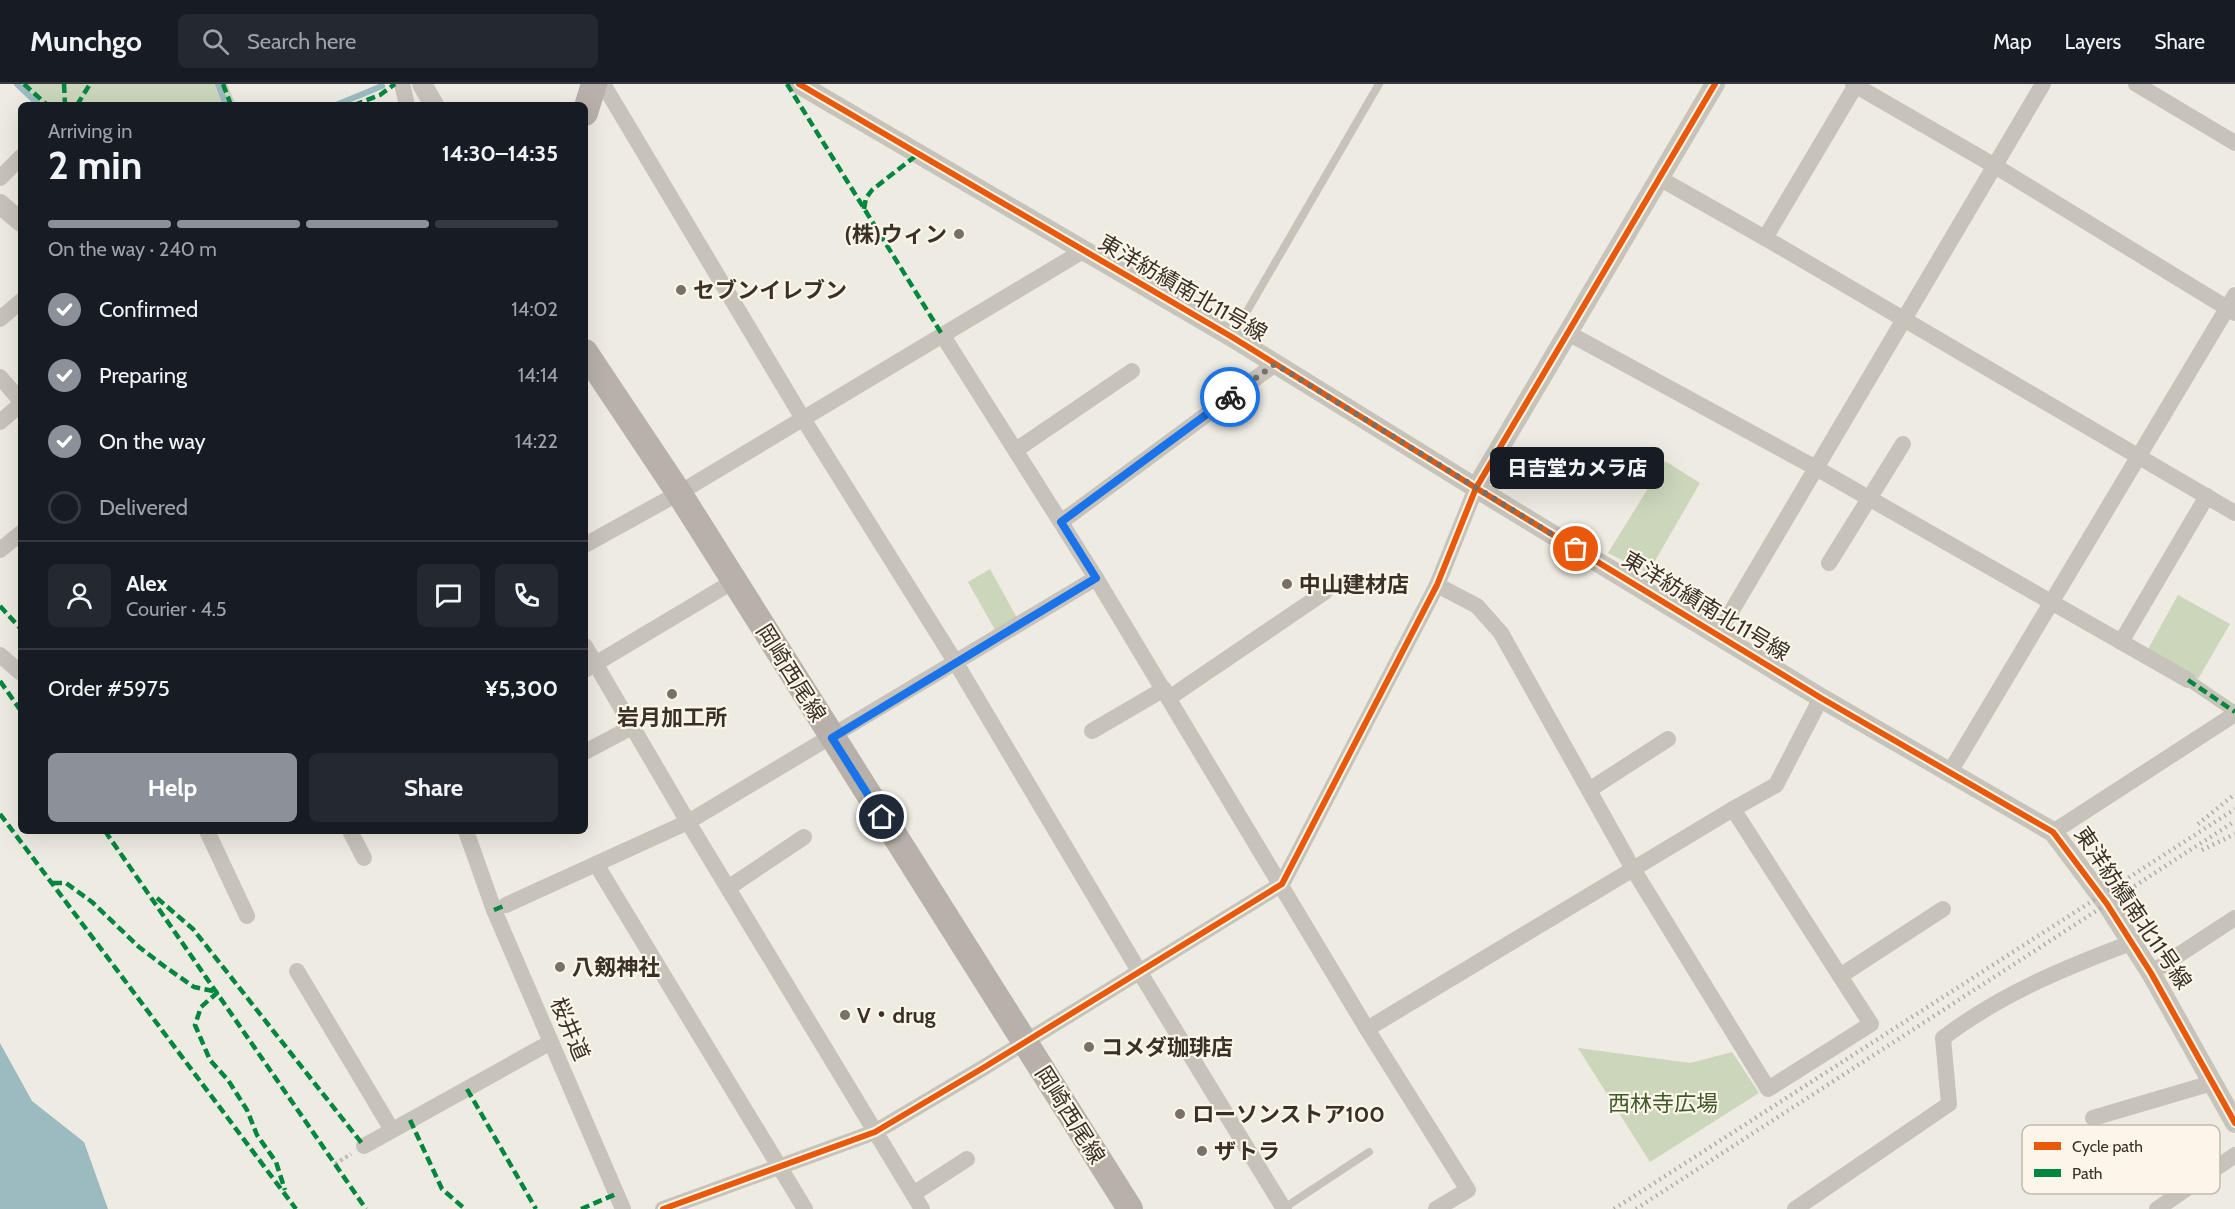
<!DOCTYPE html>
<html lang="en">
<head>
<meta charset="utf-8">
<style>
	:root { --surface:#171b24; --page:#242831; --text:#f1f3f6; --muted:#9ea1a6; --line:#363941; --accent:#8c9099 }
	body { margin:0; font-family:Cabin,"Noto Sans JP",sans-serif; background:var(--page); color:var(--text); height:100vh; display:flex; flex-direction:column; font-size:22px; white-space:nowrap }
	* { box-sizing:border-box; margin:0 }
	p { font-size:20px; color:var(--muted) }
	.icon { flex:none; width:33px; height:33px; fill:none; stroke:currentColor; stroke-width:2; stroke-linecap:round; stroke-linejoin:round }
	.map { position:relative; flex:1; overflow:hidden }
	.panel { position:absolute; left:18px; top:18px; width:570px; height:732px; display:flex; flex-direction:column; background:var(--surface); border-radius:9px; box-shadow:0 6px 24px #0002 }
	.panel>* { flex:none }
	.pin { position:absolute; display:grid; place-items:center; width:51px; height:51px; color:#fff; margin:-26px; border:3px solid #fff; border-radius:50%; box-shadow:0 2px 6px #0007 }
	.courier { position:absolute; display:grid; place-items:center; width:60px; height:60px; margin:-30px; border:4px solid #1a73e8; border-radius:50%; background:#fff; color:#222; box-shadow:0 2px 8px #0007 }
	.bubble { position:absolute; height:42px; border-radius:9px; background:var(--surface); box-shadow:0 6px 24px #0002; font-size:20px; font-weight:800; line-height:42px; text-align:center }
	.head em { font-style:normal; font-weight:800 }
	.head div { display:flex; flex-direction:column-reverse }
	.head { display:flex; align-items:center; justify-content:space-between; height:102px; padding:0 30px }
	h1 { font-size:39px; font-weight:800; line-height:45px }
	.bar { display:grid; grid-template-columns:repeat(4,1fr); gap:9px 6px; align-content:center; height:72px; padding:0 30px }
	.bar i { height:8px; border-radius:4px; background:var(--line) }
	.bar .on { background:var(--accent) }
	.bar p { grid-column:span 4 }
	.line { display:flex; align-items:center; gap:15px; padding:0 30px; border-top:2px solid var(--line) }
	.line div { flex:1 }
	.round { display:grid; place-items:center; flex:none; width:63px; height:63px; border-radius:9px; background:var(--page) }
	ol { padding:0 30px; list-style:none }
	li { display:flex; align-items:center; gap:18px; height:66px }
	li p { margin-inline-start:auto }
	li .icon { padding:6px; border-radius:50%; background:var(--accent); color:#fff; stroke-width:4 }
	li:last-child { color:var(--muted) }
	li i { width:33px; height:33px; border:3px solid var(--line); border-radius:50% }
	.action { display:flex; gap:12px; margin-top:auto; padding:12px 30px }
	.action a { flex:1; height:69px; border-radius:9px; background:var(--accent); color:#fff; font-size:24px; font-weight:800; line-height:69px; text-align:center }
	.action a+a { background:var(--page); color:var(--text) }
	header { display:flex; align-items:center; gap:36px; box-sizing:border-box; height:84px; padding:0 30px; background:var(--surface); border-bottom:2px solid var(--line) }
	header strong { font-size:28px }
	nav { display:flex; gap:33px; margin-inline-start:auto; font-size:21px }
	.search { width:420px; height:54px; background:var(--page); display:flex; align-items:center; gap:15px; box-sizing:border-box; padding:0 21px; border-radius:9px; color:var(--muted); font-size:22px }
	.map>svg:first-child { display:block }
	.green { fill:#cbd6bb }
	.water { fill:#9cbbc1 }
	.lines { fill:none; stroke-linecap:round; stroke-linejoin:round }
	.stream { stroke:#9cbbc1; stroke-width:6 }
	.path { stroke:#c0bbb3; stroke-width:4; stroke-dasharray:3 3; stroke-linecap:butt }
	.service { stroke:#c8c3ba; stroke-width:8 }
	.pedestrian { stroke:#c8c3ba; stroke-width:12 }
	.minor { stroke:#c8c3ba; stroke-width:16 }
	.tertiary { stroke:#c8c3ba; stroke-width:20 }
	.primary { stroke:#b7b1a9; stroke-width:26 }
	.rail { stroke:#afaba5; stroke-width:4.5; stroke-dasharray:1.5 4.5; stroke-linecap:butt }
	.quiet { stroke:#00873e; stroke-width:4.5; stroke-dasharray:9 4.5; stroke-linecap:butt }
	.cycleway-casing { stroke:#fbf6e9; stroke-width:10 }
	.cycleway { stroke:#e8590c; stroke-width:6 }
	.done { stroke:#787169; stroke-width:6; stroke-dasharray:0 10.8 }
	.route { stroke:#1a73e8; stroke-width:8 }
	.poi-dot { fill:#787169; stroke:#fbf6e9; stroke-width:2 }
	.labels { text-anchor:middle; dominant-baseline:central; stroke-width:4.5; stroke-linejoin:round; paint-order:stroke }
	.poi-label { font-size:22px; font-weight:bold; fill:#393028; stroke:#fbf6e9; text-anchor:start }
	.street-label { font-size:22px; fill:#393028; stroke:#fbf6e9 }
	.park-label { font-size:22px; fill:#3f592a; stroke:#fbf6e9 }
	.key { fill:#fbf6e9; stroke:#c1bbaf; stroke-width:1.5 }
	.key-label { font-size:16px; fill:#393028 }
</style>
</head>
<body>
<header>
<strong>Munchgo</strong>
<div class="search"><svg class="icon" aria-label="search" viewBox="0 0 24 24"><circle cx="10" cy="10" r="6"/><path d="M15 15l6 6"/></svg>Search here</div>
<nav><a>Map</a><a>Layers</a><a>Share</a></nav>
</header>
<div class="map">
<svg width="2235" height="1125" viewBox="0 0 2235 1125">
	<rect width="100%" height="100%" fill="#eeebe2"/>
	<!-- green -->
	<g class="green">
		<polygon points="22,0 227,0 236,21 43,21"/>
		<polygon points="1665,377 1700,399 1648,489 1608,469"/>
		<polygon points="990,485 1017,534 995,546 968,498"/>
		<polygon points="2178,511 2230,540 2198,595 2147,567"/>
		<polygon points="1578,964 1690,979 1732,968 1759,1009 1650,1078"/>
	</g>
	<!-- water -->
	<polygon class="water" points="0,959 32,1017 84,1058 108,1125 0,1125"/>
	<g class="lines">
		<!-- stream -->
		<g class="stream">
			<polyline points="17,0 39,21"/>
			<polyline points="218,0 226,21"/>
			<polyline points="336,21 382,2"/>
		</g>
		<!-- path -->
		<polyline class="path" points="335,1080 351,1070"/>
		<!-- service -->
		<g class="service">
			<polyline points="1232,253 1379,0"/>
			<polyline points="1284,1124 1369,1068"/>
		</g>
		<!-- pedestrian -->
		<polyline class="pedestrian" points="2188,596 2235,628"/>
		<!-- minor -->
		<g class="minor">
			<polyline points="402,0 407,21"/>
			<polyline points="603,0 802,333 956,579 1139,887 1284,1125"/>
			<polyline points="1853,0 1995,82 2235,229"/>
			<polyline points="2136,0 2235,59"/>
			<polyline points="0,94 21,73"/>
			<polyline points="1659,94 1765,154 2235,429"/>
			<polyline points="1765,154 1856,1"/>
			<polyline points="0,235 21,217"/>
			<polyline points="1568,249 1816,384 2188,596"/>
			<polyline points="943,252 1096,494 1367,945 1468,1106 1436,1125"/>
			<polyline points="0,293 21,317"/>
			<polyline points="0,338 21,320"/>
			<polyline points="1016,366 1132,287"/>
			<polyline points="1061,438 1275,280"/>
			<polyline points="585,461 679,409 1083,167"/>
			<polyline points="0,466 21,449"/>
			<polyline points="1829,479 1903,360"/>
			<polyline points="1437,501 1477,522 1501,549 1633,785 1768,1005 1871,940 1840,892"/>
			<polyline points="1718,550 2043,0"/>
			<polyline points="2121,558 2207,412"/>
			<polyline points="585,562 688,738 922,1125"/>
			<polyline points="0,571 21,589"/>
			<polyline points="585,586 734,497"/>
			<polyline points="1169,614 1325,508"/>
			<polyline points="1092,647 1164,605"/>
			<polyline points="585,668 632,643"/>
			<polyline points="1950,688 2235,211"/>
			<polyline points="1589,706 1668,655"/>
			<polyline points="1733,725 1840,892 1943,825"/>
			<polyline points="207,747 247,832"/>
			<polyline points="350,747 364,774"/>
			<polyline points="466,747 494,826 623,1125"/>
			<polyline points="2053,748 2235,630"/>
			<polyline points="596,780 805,1125"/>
			<polyline points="728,804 804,753"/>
			<polyline points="506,821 688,738 1096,494"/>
			<polyline points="297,887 392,1046"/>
			<polyline points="2151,889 2235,834"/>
			<polyline points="1367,945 1733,725 1776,701 1821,614"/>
			<polyline points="2093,1034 2212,999"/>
			<polyline points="364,1062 551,958"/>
			<polyline points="913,1110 967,1075"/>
			<polyline points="663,1125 875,1048 983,984 1282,800 1437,501 1476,404"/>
			<path d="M1795 1125 1949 1020 1943 954C1999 911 2066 883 2131 859"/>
			<polyline points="2157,1125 2235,1071"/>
		</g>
		<!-- tertiary -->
		<g class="tertiary">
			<polyline points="422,0 434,21"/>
			<polyline points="799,0 1232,253 1476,404 1821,614 2053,748 2107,820 2151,889 2235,1039"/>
			<polyline points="0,120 21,138"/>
			<polyline points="1476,404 1715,0"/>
		</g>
		<!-- primary -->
		<g class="primary">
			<polyline points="585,29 594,0"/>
			<polyline points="585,268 679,409 1130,1125"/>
		</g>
		<!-- rail -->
		<g class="rail">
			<polyline points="2198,740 2235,710"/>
			<polyline points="2202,766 2235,750"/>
			<polyline points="1614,1125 2235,725"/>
			<polyline points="1636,1125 2235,737"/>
		</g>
		<!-- quiet -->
		<g class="quiet">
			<polyline points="24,0 47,21"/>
			<polyline points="64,0 65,21"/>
			<polyline points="223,0 231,21"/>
			<polyline points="787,0 943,252"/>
			<polyline points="77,21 90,0"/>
			<polyline points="354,21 380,11 395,0"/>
			<polyline points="864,125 866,114 872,106 918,70"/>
			<polyline points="0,522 21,545"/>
			<polyline points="2188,596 2235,628"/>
			<polyline points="0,597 21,627"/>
			<polyline points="0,730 296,1125"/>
			<polyline points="105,747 366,1125"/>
			<polyline points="53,799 66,799 92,818 139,863 164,882 194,903 218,908"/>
			<polyline points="157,814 193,845 364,1062"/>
			<polyline points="494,826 506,821"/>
			<polyline points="218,908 201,923 195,941 210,976 228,996 247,1026 257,1051 276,1078 285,1106"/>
			<polyline points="467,1005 536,1125"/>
			<polyline points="410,1036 442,1105 465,1125"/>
			<polyline points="581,1125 616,1110"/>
		</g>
		<defs>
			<g id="cycleway">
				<polyline points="799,0 1232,253 1476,404 1821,614 2053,748 2107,820 2151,889 2235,1039"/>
				<polyline points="663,1125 875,1048 983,984 1282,800 1437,501 1476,404 1715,0"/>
			</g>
		</defs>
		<!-- cycleway casing -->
		<use href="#cycleway" class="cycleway-casing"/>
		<!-- cycleway -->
		<use href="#cycleway" class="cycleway"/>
	</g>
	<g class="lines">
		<!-- done -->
		<polyline class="done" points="1230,313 1275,280 1576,465"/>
		<!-- route -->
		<polyline class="route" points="882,733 832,654 1096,494 1061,438 1230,313"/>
	</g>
	<!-- markers -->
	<g class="poi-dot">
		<circle cx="959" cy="150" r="6"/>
		<circle cx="681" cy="206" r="6"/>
		<circle cx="1287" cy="500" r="6"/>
		<circle cx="672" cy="610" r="6"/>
		<circle cx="560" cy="883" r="6"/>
		<circle cx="845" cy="931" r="6"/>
		<circle cx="1089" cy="963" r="6"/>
		<circle cx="1180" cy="1030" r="6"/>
		<circle cx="1202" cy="1067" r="6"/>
	</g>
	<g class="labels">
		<!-- poi labels -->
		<g class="poi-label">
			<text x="947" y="150" text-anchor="end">(株)ウィン</text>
			<text x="693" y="206">セブンイレブン</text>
			<text x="1299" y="500">中山建材店</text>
			<text x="672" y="633" text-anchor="middle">岩月加工所</text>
			<text x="572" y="883">八剱神社</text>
			<text x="857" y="931">V・drug</text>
			<text x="1101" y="963">コメダ珈琲店</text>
			<text x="1192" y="1030">ローソンストア100</text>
			<text x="1214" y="1067">ザトラ</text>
		</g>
		<!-- street labels -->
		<g class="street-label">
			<text transform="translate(1183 204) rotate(30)">東洋紡績南北11号線</text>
			<text transform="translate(1706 522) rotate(31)">東洋紡績南北11号線</text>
			<text transform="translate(791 589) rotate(58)">岡崎西尾線</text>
			<text transform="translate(2133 824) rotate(56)">東洋紡績南北11号線</text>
			<text transform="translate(570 945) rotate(67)">桜井道</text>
			<text transform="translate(1070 1031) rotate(58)">岡崎西尾線</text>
		</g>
		<!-- park labels -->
		<g class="park-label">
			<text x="1663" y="1019">西林寺広場</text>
		</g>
	</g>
	<!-- legend -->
	<rect x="2022" y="1041" width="198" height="69" rx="9" class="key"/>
	<rect x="2034" y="1058" width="27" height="8" fill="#e8590c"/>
	<rect x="2034" y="1085" width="27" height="8" fill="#00873e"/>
	<g class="key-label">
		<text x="2072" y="1068">Cycle path</text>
		<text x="2072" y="1095">Path</text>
	</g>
</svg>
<div class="pin" style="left:1576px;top:465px;background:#ea580c"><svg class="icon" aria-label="bag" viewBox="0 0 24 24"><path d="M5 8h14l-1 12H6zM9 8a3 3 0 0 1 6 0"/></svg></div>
<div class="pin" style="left:882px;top:733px;background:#1f2937"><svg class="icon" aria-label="home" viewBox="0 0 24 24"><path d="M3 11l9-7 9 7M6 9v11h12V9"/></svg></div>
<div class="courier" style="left:1230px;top:313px"><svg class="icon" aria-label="bike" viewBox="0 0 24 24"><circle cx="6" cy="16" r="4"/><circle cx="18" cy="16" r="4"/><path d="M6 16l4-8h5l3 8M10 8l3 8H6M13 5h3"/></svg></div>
<div class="bubble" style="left:1490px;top:363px;width:174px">日吉堂カメラ店</div>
<section class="panel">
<div class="head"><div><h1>2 min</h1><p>Arriving in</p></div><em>14:30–14:35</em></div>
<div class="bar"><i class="on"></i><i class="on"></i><i class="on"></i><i></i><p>On the way · 240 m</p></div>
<ol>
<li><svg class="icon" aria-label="check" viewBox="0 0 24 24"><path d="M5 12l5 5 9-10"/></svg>Confirmed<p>14:02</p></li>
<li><svg class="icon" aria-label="check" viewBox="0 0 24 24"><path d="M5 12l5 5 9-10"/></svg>Preparing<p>14:14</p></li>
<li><svg class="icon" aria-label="check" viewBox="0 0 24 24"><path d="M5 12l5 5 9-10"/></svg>On the way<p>14:22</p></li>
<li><i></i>Delivered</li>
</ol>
<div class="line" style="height:108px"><a class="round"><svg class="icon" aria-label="person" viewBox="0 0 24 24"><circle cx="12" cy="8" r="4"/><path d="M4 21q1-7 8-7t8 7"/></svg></a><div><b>Alex</b><p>Courier · 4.5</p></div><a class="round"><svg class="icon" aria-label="chat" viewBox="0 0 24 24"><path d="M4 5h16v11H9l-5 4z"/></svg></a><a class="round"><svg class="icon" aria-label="phone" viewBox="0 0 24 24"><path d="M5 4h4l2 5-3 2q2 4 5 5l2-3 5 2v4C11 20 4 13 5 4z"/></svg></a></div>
<div class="line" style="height:78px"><div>Order #5975</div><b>¥5,300</b></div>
<div class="action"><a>Help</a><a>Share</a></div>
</section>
</div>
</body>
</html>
